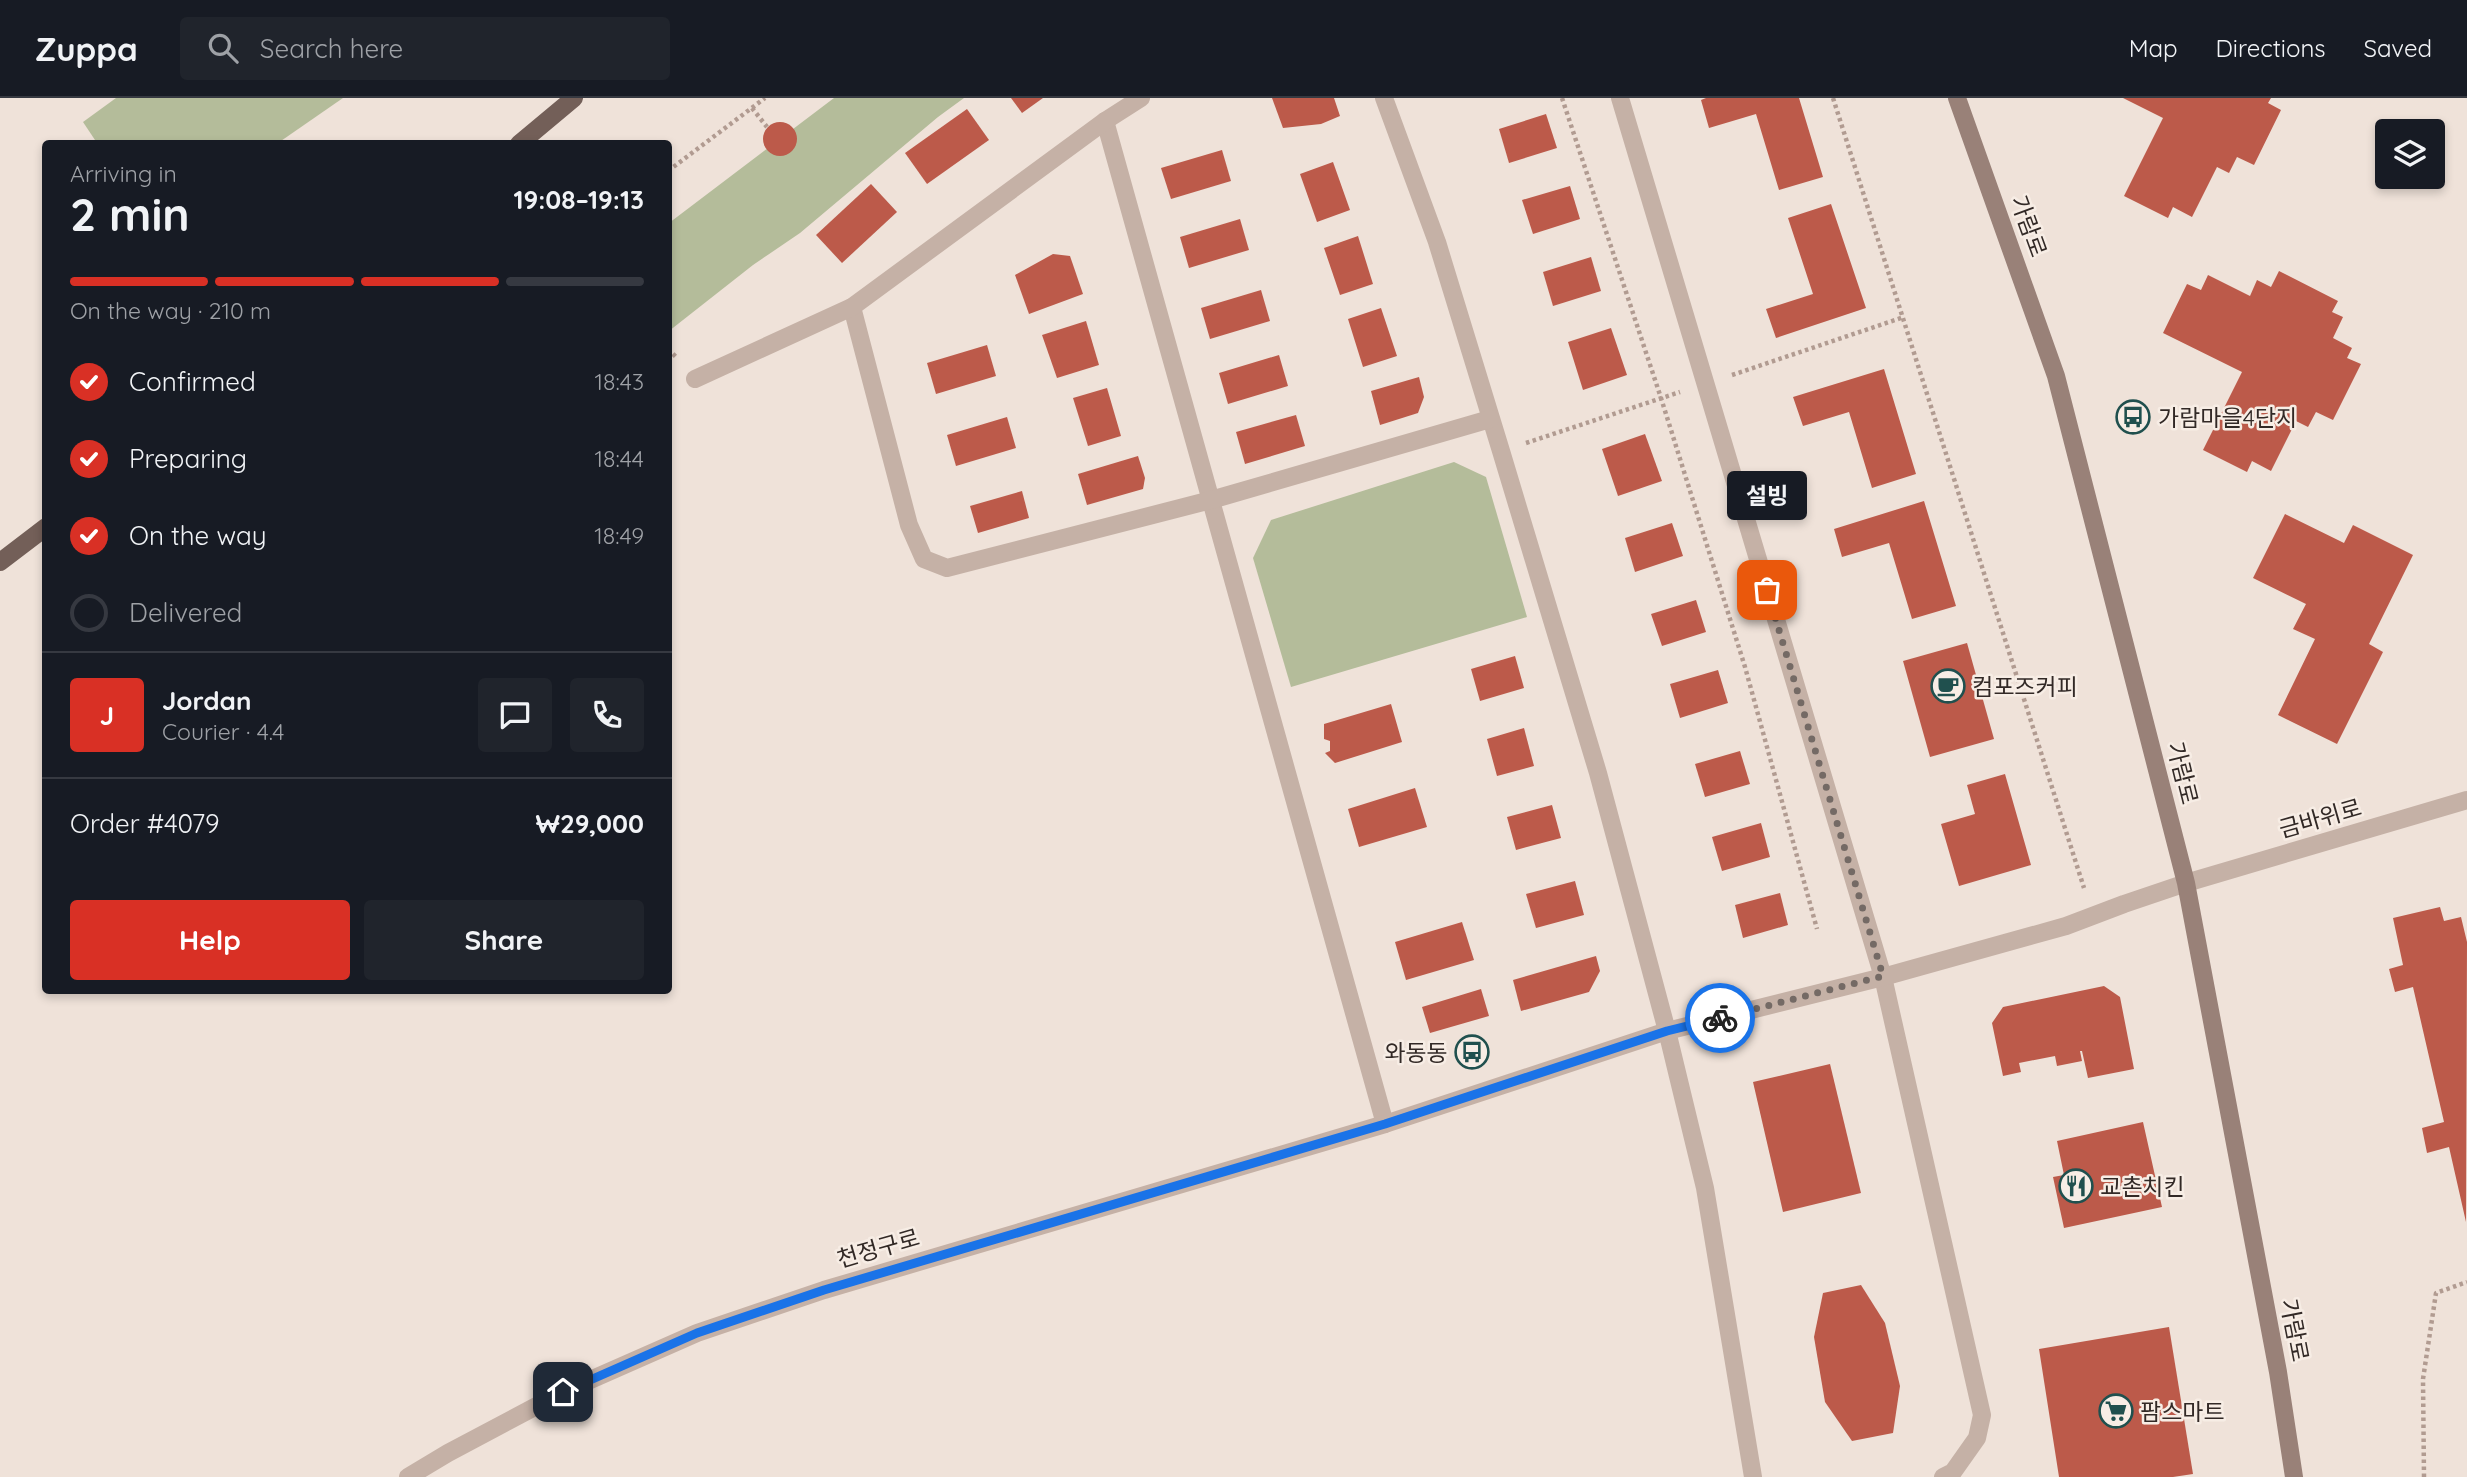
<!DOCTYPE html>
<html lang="en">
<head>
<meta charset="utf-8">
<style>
	:root { --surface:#171b24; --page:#20242c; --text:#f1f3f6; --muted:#9ea1a6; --line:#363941; --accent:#d93025 }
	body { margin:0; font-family:Quicksand,"Noto Sans KR",sans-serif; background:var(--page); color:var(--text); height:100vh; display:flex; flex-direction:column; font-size:26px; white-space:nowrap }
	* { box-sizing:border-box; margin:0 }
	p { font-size:23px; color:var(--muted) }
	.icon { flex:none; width:38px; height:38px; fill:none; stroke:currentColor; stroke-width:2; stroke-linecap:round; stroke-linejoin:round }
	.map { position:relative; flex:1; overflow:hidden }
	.details { position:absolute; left:42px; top:42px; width:630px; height:854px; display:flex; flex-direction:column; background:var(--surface); border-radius:7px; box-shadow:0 4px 10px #0003 }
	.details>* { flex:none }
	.tools { position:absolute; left:2375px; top:21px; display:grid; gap:14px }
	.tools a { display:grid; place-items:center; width:70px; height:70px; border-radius:7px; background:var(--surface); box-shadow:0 4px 10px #0003; font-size:35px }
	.pin { position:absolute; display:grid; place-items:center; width:60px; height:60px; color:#fff; margin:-30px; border-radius:14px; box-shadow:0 4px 10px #0006 }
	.courier { position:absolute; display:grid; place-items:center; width:70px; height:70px; margin:-35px; border:5px solid #1a73e8; border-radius:50%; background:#fff; color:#222; box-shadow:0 2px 9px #0007 }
	.bubble { position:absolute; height:49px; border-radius:7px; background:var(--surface); box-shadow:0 4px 10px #0003; font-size:23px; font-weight:700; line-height:49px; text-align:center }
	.overview em { font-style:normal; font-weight:700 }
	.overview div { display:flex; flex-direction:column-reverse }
	.overview { display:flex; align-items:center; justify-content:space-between; height:119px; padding:0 28px }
	h1 { font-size:46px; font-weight:700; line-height:52px }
	.bar { display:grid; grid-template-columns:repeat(4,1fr); gap:10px 7px; align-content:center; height:84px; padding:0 28px }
	.bar i { height:9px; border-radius:5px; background:var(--line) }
	.bar .current { background:var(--accent) }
	.bar p { grid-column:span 4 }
	.line { display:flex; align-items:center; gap:18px; padding:0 28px; border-top:2px solid var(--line) }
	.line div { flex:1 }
	.round { display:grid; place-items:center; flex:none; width:74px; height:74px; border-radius:7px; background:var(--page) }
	ol { padding:0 28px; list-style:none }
	li { display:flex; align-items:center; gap:21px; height:77px }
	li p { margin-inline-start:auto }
	li .icon { padding:7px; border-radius:50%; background:var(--accent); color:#fff; stroke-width:4 }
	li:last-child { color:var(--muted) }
	li i { width:38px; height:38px; border:4px solid var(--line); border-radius:50% }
	.button { display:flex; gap:14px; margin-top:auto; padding:14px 28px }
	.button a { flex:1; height:80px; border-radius:7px; background:var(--accent); color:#fff; font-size:28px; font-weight:700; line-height:80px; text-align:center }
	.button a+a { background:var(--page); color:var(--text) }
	header { display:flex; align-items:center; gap:42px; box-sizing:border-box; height:98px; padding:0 35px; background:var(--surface); border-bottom:2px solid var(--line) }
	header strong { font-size:33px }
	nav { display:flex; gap:38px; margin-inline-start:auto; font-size:24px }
	.search { width:490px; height:63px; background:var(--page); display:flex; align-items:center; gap:18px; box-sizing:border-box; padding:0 24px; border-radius:7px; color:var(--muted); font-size:26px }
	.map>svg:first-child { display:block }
	.green { fill:#b4bc9a }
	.building { fill:#bc5a4a }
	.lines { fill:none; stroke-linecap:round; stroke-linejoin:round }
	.path { stroke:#b19b91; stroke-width:4.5; stroke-dasharray:3.5 3.5; stroke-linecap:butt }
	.street { stroke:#c5b1a6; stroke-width:18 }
	.secondary { stroke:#998178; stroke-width:18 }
	.primary { stroke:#735f58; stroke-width:18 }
	.done { stroke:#746a65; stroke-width:7; stroke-dasharray:0 12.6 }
	.route { stroke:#1a73e8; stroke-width:9 }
	.labels { text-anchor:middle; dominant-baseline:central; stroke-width:5; stroke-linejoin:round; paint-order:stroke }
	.street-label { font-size:23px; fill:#322926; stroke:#f7ede5 }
	.poi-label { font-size:23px; fill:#322926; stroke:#f7ede5; text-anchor:start }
</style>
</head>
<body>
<header>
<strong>Zuppa</strong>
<div class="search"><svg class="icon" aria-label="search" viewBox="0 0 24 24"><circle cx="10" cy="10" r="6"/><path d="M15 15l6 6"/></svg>Search here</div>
<nav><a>Map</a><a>Directions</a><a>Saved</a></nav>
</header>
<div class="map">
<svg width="2467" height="1379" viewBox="0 0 2467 1379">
	<rect width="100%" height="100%" fill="#efe2d9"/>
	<!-- green -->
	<g class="green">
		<polygon points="116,0 343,0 278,45 97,45 83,24"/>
		<polygon points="834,0 964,0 938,19 800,135 753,167 669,233 669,125"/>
		<polygon points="1454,364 1486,379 1527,519 1291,589 1253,460 1271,422"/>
	</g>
	<!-- building -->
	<g class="building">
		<polygon points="1011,0 1043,0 1022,15"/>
		<polygon points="1272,0 1334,0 1340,18 1321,26 1283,30"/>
		<polygon points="1706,0 1799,0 1823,79 1779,92 1756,16 1709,30 1701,2"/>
		<polygon points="2123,0 2271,0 2268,5 2281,12 2254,67 2237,59 2229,75 2217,69 2192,119 2173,109 2168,120 2124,98 2163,20"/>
		<polygon points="967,11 989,42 927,86 905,55"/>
		<polygon points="1546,16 1557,50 1509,65 1499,31"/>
		<circle cx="780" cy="41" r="17"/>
		<polygon points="1222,52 1231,83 1171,101 1161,70"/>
		<polygon points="1333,64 1350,112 1317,124 1300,76"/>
		<polygon points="871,86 897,114 842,165 816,137"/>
		<polygon points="1570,88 1580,121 1533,136 1522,102"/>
		<polygon points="1831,106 1866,210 1776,240 1766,211 1813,196 1788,120"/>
		<polygon points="1240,121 1249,152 1189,170 1180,139"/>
		<polygon points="1358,138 1373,186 1340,197 1324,150"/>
		<polygon points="1053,156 1070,158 1083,196 1029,216 1015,177"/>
		<polygon points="1591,159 1601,193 1553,208 1543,174"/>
		<polygon points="2279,173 2338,203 2332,214 2343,219 2333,240 2352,250 2347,260 2361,266 2333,322 2316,314 2308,329 2296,323 2271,373 2252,363 2247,374 2203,352 2242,274 2163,235 2187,186 2201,192 2208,177 2250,198 2257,182 2271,189"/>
		<polygon points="1261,192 1270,223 1210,241 1201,210"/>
		<polygon points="1381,210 1397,258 1363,269 1348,221"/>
		<polygon points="1086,223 1099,267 1057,280 1042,237"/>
		<polygon points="1611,230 1627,277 1583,292 1568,244"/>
		<polygon points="987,247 996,278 936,296 927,265"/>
		<polygon points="1279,257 1288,288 1228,306 1219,275"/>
		<polygon points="1884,271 1916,376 1872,390 1849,314 1803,328 1793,299"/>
		<polygon points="1419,279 1424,299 1418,315 1380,327 1371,293"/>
		<polygon points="1107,290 1121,338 1088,348 1073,300"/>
		<polygon points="1296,317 1305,348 1245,366 1236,334"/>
		<polygon points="1007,319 1016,350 956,368 947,337"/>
		<polygon points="1645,336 1662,383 1618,398 1602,351"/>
		<polygon points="1138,358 1145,380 1143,391 1087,407 1078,376"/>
		<polygon points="1022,393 1029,420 978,435 970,408"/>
		<polygon points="1924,403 1956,508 1912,521 1889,445 1842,459 1834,431"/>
		<polygon points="2285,416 2344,445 2353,427 2413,457 2369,546 2383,554 2337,646 2278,617 2315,541 2293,531 2306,506 2253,480"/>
		<polygon points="1672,425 1683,458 1635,474 1625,440"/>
		<polygon points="1696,502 1706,534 1662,548 1651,516"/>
		<polygon points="1967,545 1994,641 1930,659 1903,563"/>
		<polygon points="1515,558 1524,590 1480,603 1471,571"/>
		<polygon points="1718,572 1728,605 1680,620 1670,586"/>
		<polygon points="1391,606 1402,644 1335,665 1325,655 1330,653 1330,643 1324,641 1324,626"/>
		<polygon points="1524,630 1534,668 1497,678 1487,641"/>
		<polygon points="1740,653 1750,686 1705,699 1695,666"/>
		<polygon points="2005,676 2031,767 1959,788 1941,726 1975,716 1967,687"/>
		<polygon points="1415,690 1427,729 1359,749 1348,711"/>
		<polygon points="1552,707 1561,740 1516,752 1507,719"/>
		<polygon points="1761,725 1770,759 1722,773 1712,739"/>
		<polygon points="1575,783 1584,817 1536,830 1526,796"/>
		<polygon points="1780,795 1788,827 1743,840 1735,807"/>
		<polygon points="2440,809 2444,823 2461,819 2467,844 2466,1124 2449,1049 2427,1055 2422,1030 2444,1024 2413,889 2395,894 2389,871 2403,867 2393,820"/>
		<polygon points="1462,824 1474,862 1406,882 1395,844"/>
		<polygon points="1596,858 1600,873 1589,894 1521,913 1513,882"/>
		<polygon points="2104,888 2120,899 2134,971 2088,980 2082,953 2080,953 2082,963 2057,968 2055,958 2019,965 2021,974 2003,978 1992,925 2003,909"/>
		<polygon points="1481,891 1489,918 1430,935 1422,909"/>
		<polygon points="1830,966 1861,1095 1783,1114 1753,984"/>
		<polygon points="2143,1024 2162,1109 2064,1130 2053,1079 2064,1077 2057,1043"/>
		<polygon points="1861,1187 1885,1225 1900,1288 1893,1335 1852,1343 1825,1304 1814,1239 1823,1195"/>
		<polygon points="2169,1229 2193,1376 2173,1379 2059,1379 2039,1251"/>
	</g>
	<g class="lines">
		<!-- path -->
		<g class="path">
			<polyline points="1562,0 1661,300 1745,569 1817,831"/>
			<polyline points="1833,0 2084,790"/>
			<polyline points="752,10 767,29"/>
			<polyline points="668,73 765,0"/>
			<polyline points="668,251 676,259"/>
			<polyline points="1732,277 1904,219"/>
			<polyline points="1526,345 1680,294"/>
			<polyline points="2424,1379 2423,1281 2436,1195 2467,1184"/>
		</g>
		<!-- street -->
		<g class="street">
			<polyline points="1384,0 1437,144 1501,353 1598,675 1667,933 1705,1090 1753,1379"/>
			<polyline points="1620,0 1883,879 1982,1317 1977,1340 1953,1374 1943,1379"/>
			<polyline points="1105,23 1385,1026"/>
			<polyline points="852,209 909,427 924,461 947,470 1211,402 1490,321"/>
			<polyline points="695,281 852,209 1105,23 1141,0"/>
			<polyline points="408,1379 448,1355 563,1294 697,1235 824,1192 1385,1026 1667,933 1883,879 2066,828 2124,806 2186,785 2467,702"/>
		</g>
		<!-- secondary -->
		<polyline class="secondary" points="1957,0 2056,278 2186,785 2278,1274 2294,1379"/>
		<!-- primary -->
		<g class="primary">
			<polyline points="519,46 574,0"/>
			<polyline points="0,464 46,429"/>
		</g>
	</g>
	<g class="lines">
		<!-- done -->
		<polyline class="done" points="1720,920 1883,878 1767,492"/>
		<!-- route -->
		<polyline class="route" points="563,1294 697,1235 824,1192 1385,1026 1667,933 1720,920"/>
	</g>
	<!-- icons -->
	<defs>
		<symbol id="bus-ring" viewBox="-11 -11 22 22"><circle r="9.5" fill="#f7ede5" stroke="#20504e" stroke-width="1.5"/><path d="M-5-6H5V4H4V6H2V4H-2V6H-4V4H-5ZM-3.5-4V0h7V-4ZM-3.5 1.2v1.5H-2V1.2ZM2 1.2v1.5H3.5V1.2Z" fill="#20504e"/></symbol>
		<symbol id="cafe-ring" viewBox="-11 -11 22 22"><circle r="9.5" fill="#f7ede5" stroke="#20504e" stroke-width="1.5"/><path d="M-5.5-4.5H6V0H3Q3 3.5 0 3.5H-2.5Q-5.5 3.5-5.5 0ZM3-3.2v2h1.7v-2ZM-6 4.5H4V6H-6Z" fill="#20504e"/></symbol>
		<symbol id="restaurant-ring" viewBox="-11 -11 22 22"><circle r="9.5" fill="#f7ede5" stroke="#20504e" stroke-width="1.5"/><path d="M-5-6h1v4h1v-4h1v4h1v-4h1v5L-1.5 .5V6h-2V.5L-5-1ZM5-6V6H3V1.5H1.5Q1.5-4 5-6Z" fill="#20504e"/></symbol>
		<symbol id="supermarket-ring" viewBox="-11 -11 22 22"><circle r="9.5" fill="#f7ede5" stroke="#20504e" stroke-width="1.5"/><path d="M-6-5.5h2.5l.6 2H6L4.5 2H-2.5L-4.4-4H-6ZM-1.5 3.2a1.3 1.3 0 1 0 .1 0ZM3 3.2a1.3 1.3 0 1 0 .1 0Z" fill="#20504e"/></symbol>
	</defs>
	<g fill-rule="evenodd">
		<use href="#bus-ring" x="2114" y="300" width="38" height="38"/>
		<use href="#cafe-ring" x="1929" y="569" width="38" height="38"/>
		<use href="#bus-ring" x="1453" y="935" width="38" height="38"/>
		<use href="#restaurant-ring" x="2057" y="1069" width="38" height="38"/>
		<use href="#supermarket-ring" x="2097" y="1294" width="38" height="38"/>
	</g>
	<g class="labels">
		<!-- street labels -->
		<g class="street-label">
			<text transform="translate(2029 128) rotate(70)">가람로</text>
			<text transform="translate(2183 675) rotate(76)">가람로</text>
			<text transform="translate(2320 720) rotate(-16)">금바위로</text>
			<text transform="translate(878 1150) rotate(-16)">천정구로</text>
			<text transform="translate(2295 1232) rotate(79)">가람로</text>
		</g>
		<!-- poi labels -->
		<g class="poi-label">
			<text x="2158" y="319">가람마을4단지</text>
			<text x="1972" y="588">컴포즈커피</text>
			<text x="1448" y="954" text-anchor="end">와동동</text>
			<text x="2100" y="1088">교촌치킨</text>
			<text x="2140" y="1313">팜스마트</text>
		</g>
	</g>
</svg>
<div class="tools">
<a><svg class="icon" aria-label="layers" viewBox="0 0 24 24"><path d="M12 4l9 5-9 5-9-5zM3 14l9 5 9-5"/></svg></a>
</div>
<div class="pin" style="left:1767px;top:492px;background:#ea580c"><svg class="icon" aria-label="bag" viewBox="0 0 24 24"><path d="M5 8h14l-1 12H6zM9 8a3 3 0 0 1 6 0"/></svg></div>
<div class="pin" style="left:563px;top:1294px;background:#1f2937"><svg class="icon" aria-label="home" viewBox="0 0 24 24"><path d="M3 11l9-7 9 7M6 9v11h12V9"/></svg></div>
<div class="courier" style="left:1720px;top:920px"><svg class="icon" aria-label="bike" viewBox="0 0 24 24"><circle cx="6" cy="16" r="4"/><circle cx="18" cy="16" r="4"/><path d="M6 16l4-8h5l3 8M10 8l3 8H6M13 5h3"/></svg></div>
<div class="bubble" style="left:1727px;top:373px;width:80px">설빙</div>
<section class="details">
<div class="overview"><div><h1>2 min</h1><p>Arriving in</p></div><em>19:08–19:13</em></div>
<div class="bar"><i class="current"></i><i class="current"></i><i class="current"></i><i></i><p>On the way · 210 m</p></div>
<ol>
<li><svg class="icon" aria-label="check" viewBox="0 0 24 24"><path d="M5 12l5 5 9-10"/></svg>Confirmed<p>18:43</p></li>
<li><svg class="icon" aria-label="check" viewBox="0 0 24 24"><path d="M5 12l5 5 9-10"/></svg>Preparing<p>18:44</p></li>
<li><svg class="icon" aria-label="check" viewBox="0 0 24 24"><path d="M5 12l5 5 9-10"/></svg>On the way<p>18:49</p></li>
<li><i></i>Delivered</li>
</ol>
<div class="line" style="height:126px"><b class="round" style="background:var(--accent);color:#fff">J</b><div><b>Jordan</b><p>Courier · 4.4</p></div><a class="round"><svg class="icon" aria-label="chat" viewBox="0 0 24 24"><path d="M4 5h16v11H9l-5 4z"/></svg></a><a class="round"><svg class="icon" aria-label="phone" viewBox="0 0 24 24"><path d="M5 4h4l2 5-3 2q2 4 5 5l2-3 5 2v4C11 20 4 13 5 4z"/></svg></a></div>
<div class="line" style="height:91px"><div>Order #4079</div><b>₩29,000</b></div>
<div class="button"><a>Help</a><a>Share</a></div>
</section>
</div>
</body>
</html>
